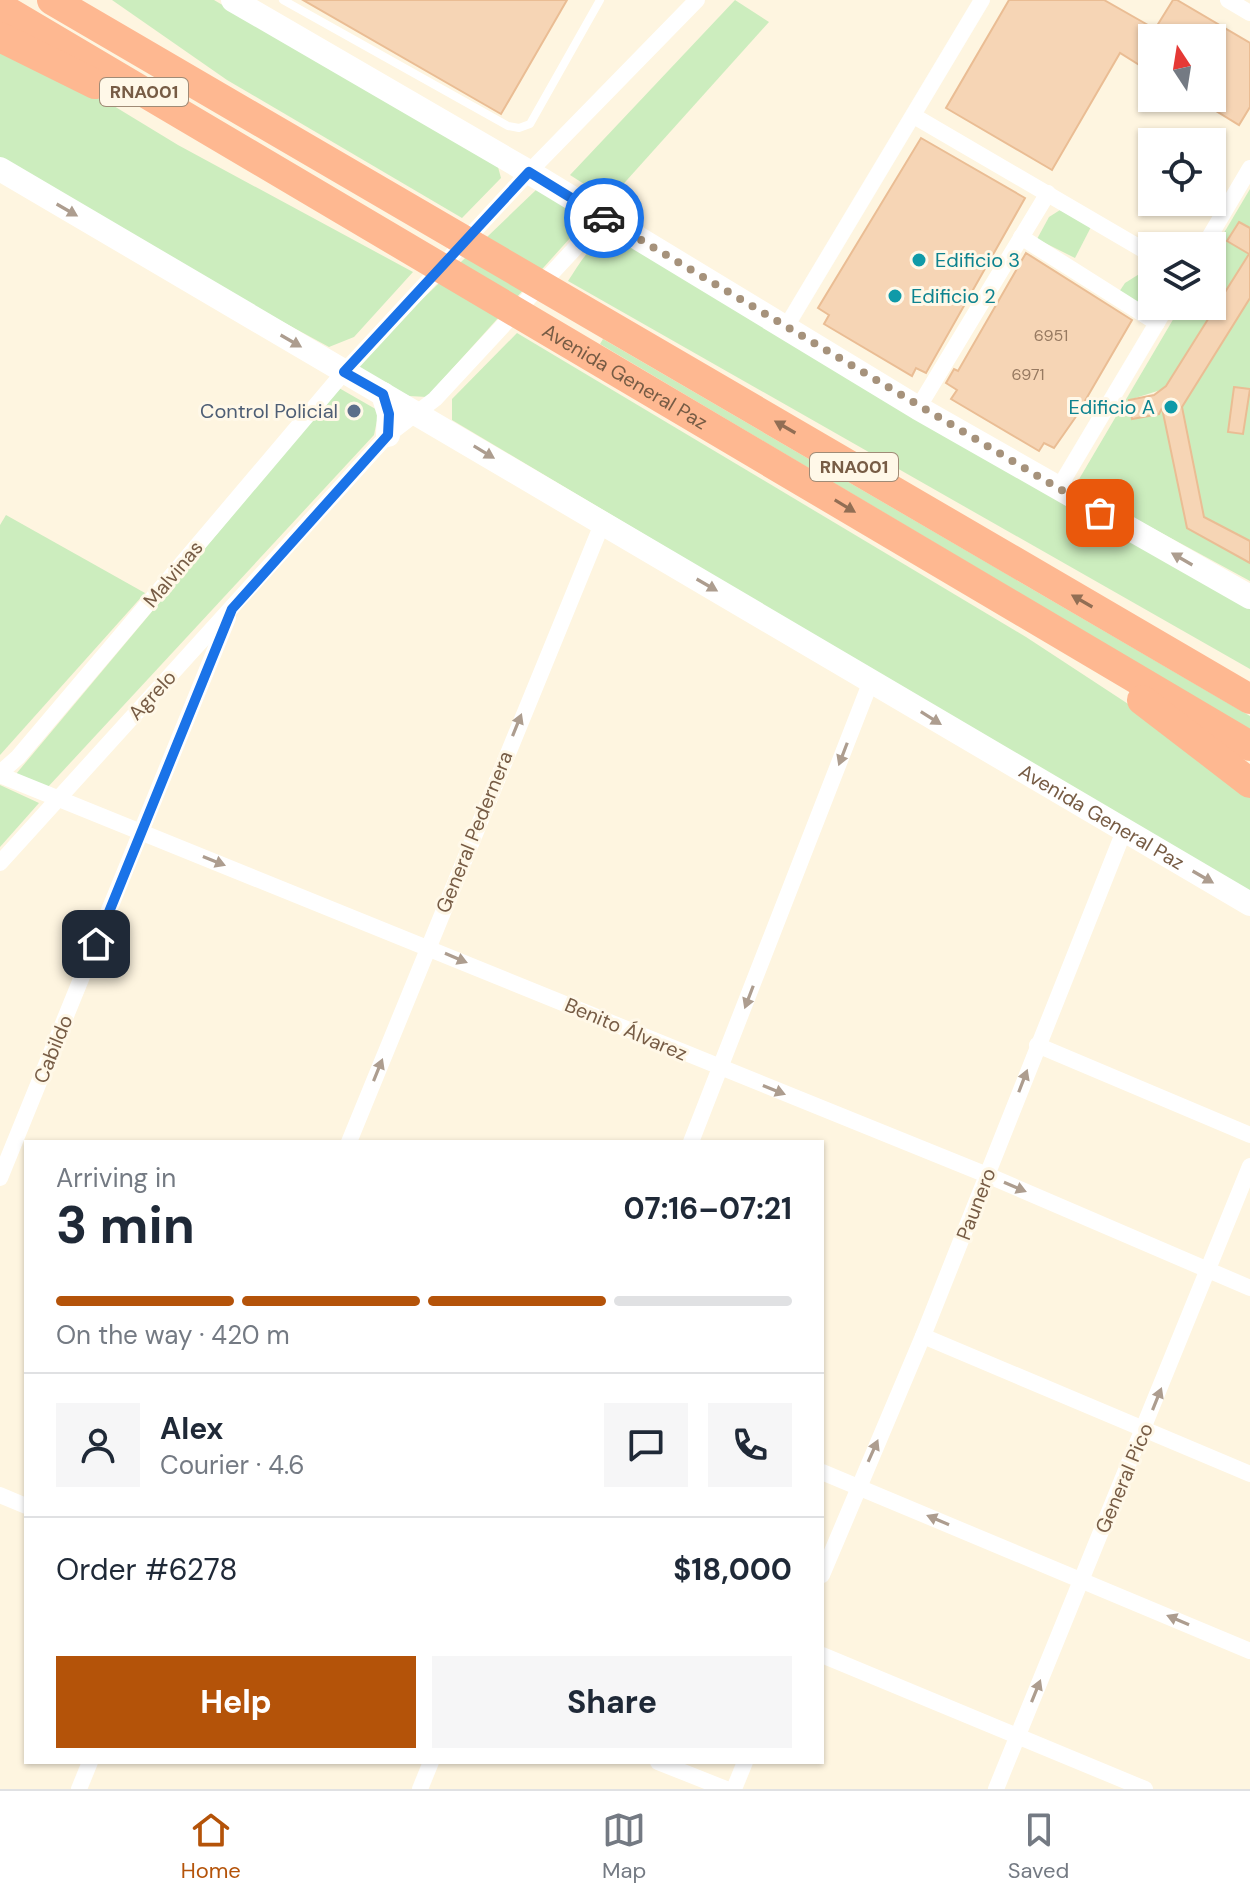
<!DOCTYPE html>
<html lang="en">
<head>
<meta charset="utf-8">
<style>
	:root { --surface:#fff; --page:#f6f6f7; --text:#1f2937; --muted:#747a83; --line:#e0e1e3; --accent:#b45309 }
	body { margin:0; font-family:"DM Sans",sans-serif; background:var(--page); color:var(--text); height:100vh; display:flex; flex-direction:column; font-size:30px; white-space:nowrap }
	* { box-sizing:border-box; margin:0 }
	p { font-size:26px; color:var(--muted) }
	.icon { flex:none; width:44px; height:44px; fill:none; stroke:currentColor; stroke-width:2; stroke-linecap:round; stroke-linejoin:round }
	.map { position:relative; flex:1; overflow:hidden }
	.drawer { position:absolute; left:24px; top:1140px; width:800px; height:624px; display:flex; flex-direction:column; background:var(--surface); border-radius:0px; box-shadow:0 2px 6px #0004 }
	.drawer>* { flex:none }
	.needle { width:52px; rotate:348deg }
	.controls { position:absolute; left:1138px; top:24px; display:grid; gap:16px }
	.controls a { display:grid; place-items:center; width:88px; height:88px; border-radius:0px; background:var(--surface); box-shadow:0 2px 6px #0004; font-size:40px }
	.pin { position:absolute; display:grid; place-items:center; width:68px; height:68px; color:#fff; margin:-34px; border-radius:16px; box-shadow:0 4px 12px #0006 }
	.courier { position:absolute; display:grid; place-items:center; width:80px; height:80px; margin:-40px; border:6px solid #1a73e8; border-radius:50%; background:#fff; color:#222; box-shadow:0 2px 10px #0007 }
	.headline em { font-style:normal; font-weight:700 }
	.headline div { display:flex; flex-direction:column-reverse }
	.headline { display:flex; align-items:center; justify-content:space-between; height:136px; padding:0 32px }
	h1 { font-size:52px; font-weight:700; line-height:60px }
	.bar { display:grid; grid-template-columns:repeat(4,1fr); gap:12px 8px; align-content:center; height:96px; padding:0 32px }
	.bar i { height:10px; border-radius:6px; background:var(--line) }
	.bar .active { background:var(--accent) }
	.bar p { grid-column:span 4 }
	.line { display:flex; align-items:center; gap:20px; padding:0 32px; border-top:2px solid var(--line) }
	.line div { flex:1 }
	.round { display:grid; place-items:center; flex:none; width:84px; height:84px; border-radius:0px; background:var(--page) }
	.primary-button { display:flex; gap:16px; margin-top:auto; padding:16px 32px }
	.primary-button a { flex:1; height:92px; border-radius:0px; background:var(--accent); color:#fff; font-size:32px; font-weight:700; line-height:92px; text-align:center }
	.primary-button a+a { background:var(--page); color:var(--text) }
	.menu { display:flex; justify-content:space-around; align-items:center; height:112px; border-top:2px solid var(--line); background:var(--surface); font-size:22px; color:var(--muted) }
	.menu a { display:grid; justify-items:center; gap:4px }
	.menu .active { color:var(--accent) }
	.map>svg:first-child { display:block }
	.green { fill:#ccedbe }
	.building { fill:#f6d5b5; stroke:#eabd94; stroke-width:2 }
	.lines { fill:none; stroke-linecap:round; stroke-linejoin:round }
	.lane { stroke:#fff; stroke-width:8 }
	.street { stroke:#fff; stroke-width:16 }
	.secondary { stroke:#fff; stroke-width:24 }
	.highway { stroke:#feb891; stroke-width:30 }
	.oneway { fill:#ad9d8f }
	.oneway2 { fill:#926e54 }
	.done { stroke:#a6927b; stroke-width:8; stroke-dasharray:0 14.4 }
	.route { stroke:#1a73e8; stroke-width:10 }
	.culture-dot { fill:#0f9aa8; stroke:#fff8e8; stroke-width:3 }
	.service-dot { fill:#5c6f8a; stroke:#fff8e8; stroke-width:3 }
	.labels { text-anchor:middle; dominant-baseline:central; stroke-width:6; stroke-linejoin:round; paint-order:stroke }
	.number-label { font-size:16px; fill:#977a61 }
	.shield { fill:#fff8e8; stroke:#a08b76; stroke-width:2 }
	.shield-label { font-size:18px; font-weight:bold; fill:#775c45 }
	.culture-label { font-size:20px; fill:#0d838f; stroke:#fff8e8; text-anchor:start }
	.street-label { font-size:20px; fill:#775c45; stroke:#fff8e8 }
	.service-label { font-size:20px; fill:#4e5e75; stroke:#fff8e8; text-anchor:end }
</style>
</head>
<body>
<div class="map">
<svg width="1250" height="1789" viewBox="0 0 1250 1789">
	<rect width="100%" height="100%" fill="#fef5e0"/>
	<!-- green -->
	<g class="green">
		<polygon points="112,0 214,0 498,167 501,178 462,218 227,80"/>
		<polygon points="735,0 769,22 609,200 570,175"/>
		<polygon points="0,48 104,100 178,145 413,272 354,337 329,347 73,208 0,161"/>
		<polygon points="537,189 579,213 580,227 427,397 409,396 359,370 357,365 362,357"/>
		<polygon points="1250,189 1250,252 1167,384 1170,387 1129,400 1132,419 1159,414 1163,407 1187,528 1250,563 1250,581 1075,486 1181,306 1212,306 1212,253"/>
		<polygon points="1060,210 1091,227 1075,258 1037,239 1049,217"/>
		<path d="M617 236 1250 608V669L568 281C581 262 592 238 617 236Z"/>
		<polygon points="1152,266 1152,294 1138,313 1115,298 1125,283"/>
		<polygon points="1250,298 1250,541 1204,517 1179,399 1188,398"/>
		<polygon points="517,333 1026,637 1145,715 1250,796 1250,895 452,420 452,399"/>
		<polygon points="603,339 1250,716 1250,730 600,344"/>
		<polygon points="339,388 379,411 374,435 47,788 16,774"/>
		<polygon points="6,515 145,593 0,755 0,525"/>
		<polygon points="0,785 39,803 0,847"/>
	</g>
	<!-- building -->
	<g class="building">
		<polygon points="303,0 567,0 501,114"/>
		<polygon points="1009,0 1104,0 1155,29 1173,0 1177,0 1250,43 1250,107 1239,125 1195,98 1212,98 1212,38 1152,38 1152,73 1120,53 1052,170 946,108"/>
		<polygon points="921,138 1025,198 926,373 916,368 912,376 824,324 829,315 818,308"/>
		<polygon points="1239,222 1250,228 1250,298 1182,407 1204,517 1250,541 1250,563 1187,528 1162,408 1159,414 1132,419 1129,400 1154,395 1166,386 1249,254 1227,241"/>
		<polygon points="1026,253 1132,320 1075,418 1054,448 1044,443 1039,451 951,399 957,390 946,383 954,369 958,371"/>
		<polygon points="1234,387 1250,389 1243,434 1228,432"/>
	</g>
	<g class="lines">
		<!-- lane -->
		<polyline class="lane" points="283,0 508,126 519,128 530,124 600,0"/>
		<!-- street -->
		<g class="street">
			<polyline points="1228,0 1250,13"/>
			<polyline points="914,116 1152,255"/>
			<polyline points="1021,237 1157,323"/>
			<polyline points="1204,246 1250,168"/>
			<polyline points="786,327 982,0"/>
			<polyline points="918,408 1048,193"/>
			<polyline points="1058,489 1167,306"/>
			<polyline points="0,773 18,757 344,372 529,172 697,0"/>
			<polyline points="0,775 987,1175 1250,1288"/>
			<polyline points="0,863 388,435 435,399 603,218"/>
			<polyline points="1037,1045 1250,1135"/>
			<polyline points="349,1142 602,524"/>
			<polyline points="691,1142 871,681"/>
			<polyline points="0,1178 228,618"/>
			<polyline points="923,1336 1250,1474"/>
			<polyline points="822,1472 1250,1651"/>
			<polyline points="0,1495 26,1506"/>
			<polyline points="822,1575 923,1336 1124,831"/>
			<polyline points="822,1655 1145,1789"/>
			<polyline points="658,1762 726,1789"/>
			<polyline points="79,1789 90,1762"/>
			<polyline points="420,1789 431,1762"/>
			<polyline points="734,1789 745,1762"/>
			<polyline points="996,1789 1250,1166"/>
		</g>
		<!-- secondary -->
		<g class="secondary">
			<polyline points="233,0 529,172 918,408 1250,597"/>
			<path id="s1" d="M0 169 1250 904"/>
			<polyline points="383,394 389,414 388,435"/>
		</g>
		<!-- highway -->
		<g class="highway">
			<polyline points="52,0 1250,699"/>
			<path id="s2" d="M0 7 1250 746"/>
			<polyline points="0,37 95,84"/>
			<polyline points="1142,700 1250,783"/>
		</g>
	</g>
	<!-- one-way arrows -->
	<defs><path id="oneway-solid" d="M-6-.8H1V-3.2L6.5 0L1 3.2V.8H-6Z" transform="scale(2)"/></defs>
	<g class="oneway">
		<use href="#oneway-solid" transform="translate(67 210) rotate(30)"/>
		<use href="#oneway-solid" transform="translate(291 341) rotate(30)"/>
		<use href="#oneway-solid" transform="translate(484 452) rotate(31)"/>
		<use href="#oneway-solid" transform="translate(1182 559) rotate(-150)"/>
		<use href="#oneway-solid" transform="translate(707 585) rotate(30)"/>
		<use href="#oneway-solid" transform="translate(931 718) rotate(32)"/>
		<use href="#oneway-solid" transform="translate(517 725) rotate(-68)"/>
		<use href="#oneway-solid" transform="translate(843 754) rotate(111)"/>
		<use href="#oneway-solid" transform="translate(214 861) rotate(22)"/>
		<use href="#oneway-solid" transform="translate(1203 877) rotate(30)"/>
		<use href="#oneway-solid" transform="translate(456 958) rotate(23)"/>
		<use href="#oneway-solid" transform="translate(749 997) rotate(111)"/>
		<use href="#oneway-solid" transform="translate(378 1070) rotate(-68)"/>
		<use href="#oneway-solid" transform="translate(1023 1081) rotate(-69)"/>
		<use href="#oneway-solid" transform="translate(774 1090) rotate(22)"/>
		<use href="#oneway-solid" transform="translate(1015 1187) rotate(23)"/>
		<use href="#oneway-solid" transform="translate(1157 1399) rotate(-68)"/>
		<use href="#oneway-solid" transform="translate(873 1451) rotate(-66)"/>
		<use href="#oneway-solid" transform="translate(938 1520) rotate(-157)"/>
		<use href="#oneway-solid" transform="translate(1178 1620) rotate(-157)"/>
		<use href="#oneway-solid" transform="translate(1036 1691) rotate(-68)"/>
	</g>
	<g class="oneway2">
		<use href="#oneway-solid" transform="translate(785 427) rotate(-150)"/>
		<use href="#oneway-solid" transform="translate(845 506) rotate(31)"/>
		<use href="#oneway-solid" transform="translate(1082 601) rotate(-150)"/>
	</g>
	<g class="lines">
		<!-- done -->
		<polyline class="done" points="604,218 1100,513"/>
		<!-- route -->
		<polyline class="route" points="96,944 232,609 388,435 389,414 383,394 344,372 529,172 604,218"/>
	</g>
	<!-- markers -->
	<g class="culture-dot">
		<circle cx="919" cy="260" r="8"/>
		<circle cx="895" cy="296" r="8"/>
		<circle cx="1171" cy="407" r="8"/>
	</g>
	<circle class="service-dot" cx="354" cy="411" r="8"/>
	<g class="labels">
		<!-- number labels -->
		<g class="number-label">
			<text x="1051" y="335">6951</text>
			<text x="1028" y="374">6971</text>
		</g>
		<!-- shield labels -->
		<g class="shield">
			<rect x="100" y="78" width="88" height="28" rx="6"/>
			<rect x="810" y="453" width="88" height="28" rx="6"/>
		</g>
		<g class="shield-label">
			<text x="144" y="92">RNA001</text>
			<text x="854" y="467">RNA001</text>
		</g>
		<!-- culture labels -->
		<g class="culture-label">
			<text x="935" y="260">Edificio 3</text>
			<text x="911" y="296">Edificio 2</text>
			<text x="1155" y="407" text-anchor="end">Edificio A</text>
		</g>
		<!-- street labels -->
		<g class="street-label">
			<text stroke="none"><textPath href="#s2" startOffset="726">Avenida General Paz</textPath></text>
			<text transform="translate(173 574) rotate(-50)">Malvinas</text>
			<text transform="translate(152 695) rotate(-47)">Agrelo</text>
			<text stroke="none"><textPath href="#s1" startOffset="1278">Avenida General Paz</textPath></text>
			<text transform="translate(474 832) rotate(-68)">General Pedernera</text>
			<text transform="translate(626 1029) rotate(23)">Benito Álvarez</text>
			<text transform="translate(53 1049) rotate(-68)">Cabildo</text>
			<text transform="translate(976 1204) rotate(-69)">Paunero</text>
			<text transform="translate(1124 1478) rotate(-67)">General Pico</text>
		</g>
		<!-- service labels -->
		<g class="service-label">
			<text x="338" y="411">Control Policial</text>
		</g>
	</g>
</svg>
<div class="controls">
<a><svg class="needle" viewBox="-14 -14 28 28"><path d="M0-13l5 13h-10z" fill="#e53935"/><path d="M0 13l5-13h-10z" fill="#747a83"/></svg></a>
<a><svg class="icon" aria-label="locate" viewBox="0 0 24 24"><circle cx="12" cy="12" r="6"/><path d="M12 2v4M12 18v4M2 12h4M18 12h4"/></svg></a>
<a><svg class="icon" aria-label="layers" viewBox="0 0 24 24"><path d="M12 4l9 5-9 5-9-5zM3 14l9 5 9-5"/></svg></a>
</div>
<div class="pin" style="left:1100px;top:513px;background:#ea580c"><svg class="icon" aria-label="bag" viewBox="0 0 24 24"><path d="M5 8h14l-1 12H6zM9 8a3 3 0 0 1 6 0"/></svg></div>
<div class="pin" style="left:96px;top:944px;background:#1f2937"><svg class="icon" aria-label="home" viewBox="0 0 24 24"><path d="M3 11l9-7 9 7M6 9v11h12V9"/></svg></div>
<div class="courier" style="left:604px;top:218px"><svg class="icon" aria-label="car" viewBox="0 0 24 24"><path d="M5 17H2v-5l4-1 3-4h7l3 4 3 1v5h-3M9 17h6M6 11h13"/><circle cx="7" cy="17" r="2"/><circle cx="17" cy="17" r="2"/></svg></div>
<section class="drawer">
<div class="headline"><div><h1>3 min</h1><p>Arriving in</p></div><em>07:16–07:21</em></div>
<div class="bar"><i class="active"></i><i class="active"></i><i class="active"></i><i></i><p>On the way · 420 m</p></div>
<div class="line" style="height:144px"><a class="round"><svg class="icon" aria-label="person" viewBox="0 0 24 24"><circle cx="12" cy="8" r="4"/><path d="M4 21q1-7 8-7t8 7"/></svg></a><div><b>Alex</b><p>Courier · 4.6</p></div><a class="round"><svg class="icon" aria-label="chat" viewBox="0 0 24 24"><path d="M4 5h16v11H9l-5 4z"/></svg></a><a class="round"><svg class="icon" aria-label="phone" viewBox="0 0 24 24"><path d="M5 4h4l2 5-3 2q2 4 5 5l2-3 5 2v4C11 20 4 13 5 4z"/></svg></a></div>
<div class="line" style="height:104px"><div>Order #6278</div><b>$18,000</b></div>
<div class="primary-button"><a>Help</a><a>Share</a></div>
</section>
</div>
<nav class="menu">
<a class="active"><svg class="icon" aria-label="home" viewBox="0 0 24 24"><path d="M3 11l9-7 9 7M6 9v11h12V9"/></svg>Home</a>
<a><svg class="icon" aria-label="map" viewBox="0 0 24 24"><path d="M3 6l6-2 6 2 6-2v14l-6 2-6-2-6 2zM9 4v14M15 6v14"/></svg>Map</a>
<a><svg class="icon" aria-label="saved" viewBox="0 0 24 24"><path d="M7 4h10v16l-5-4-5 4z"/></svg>Saved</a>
</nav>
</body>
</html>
